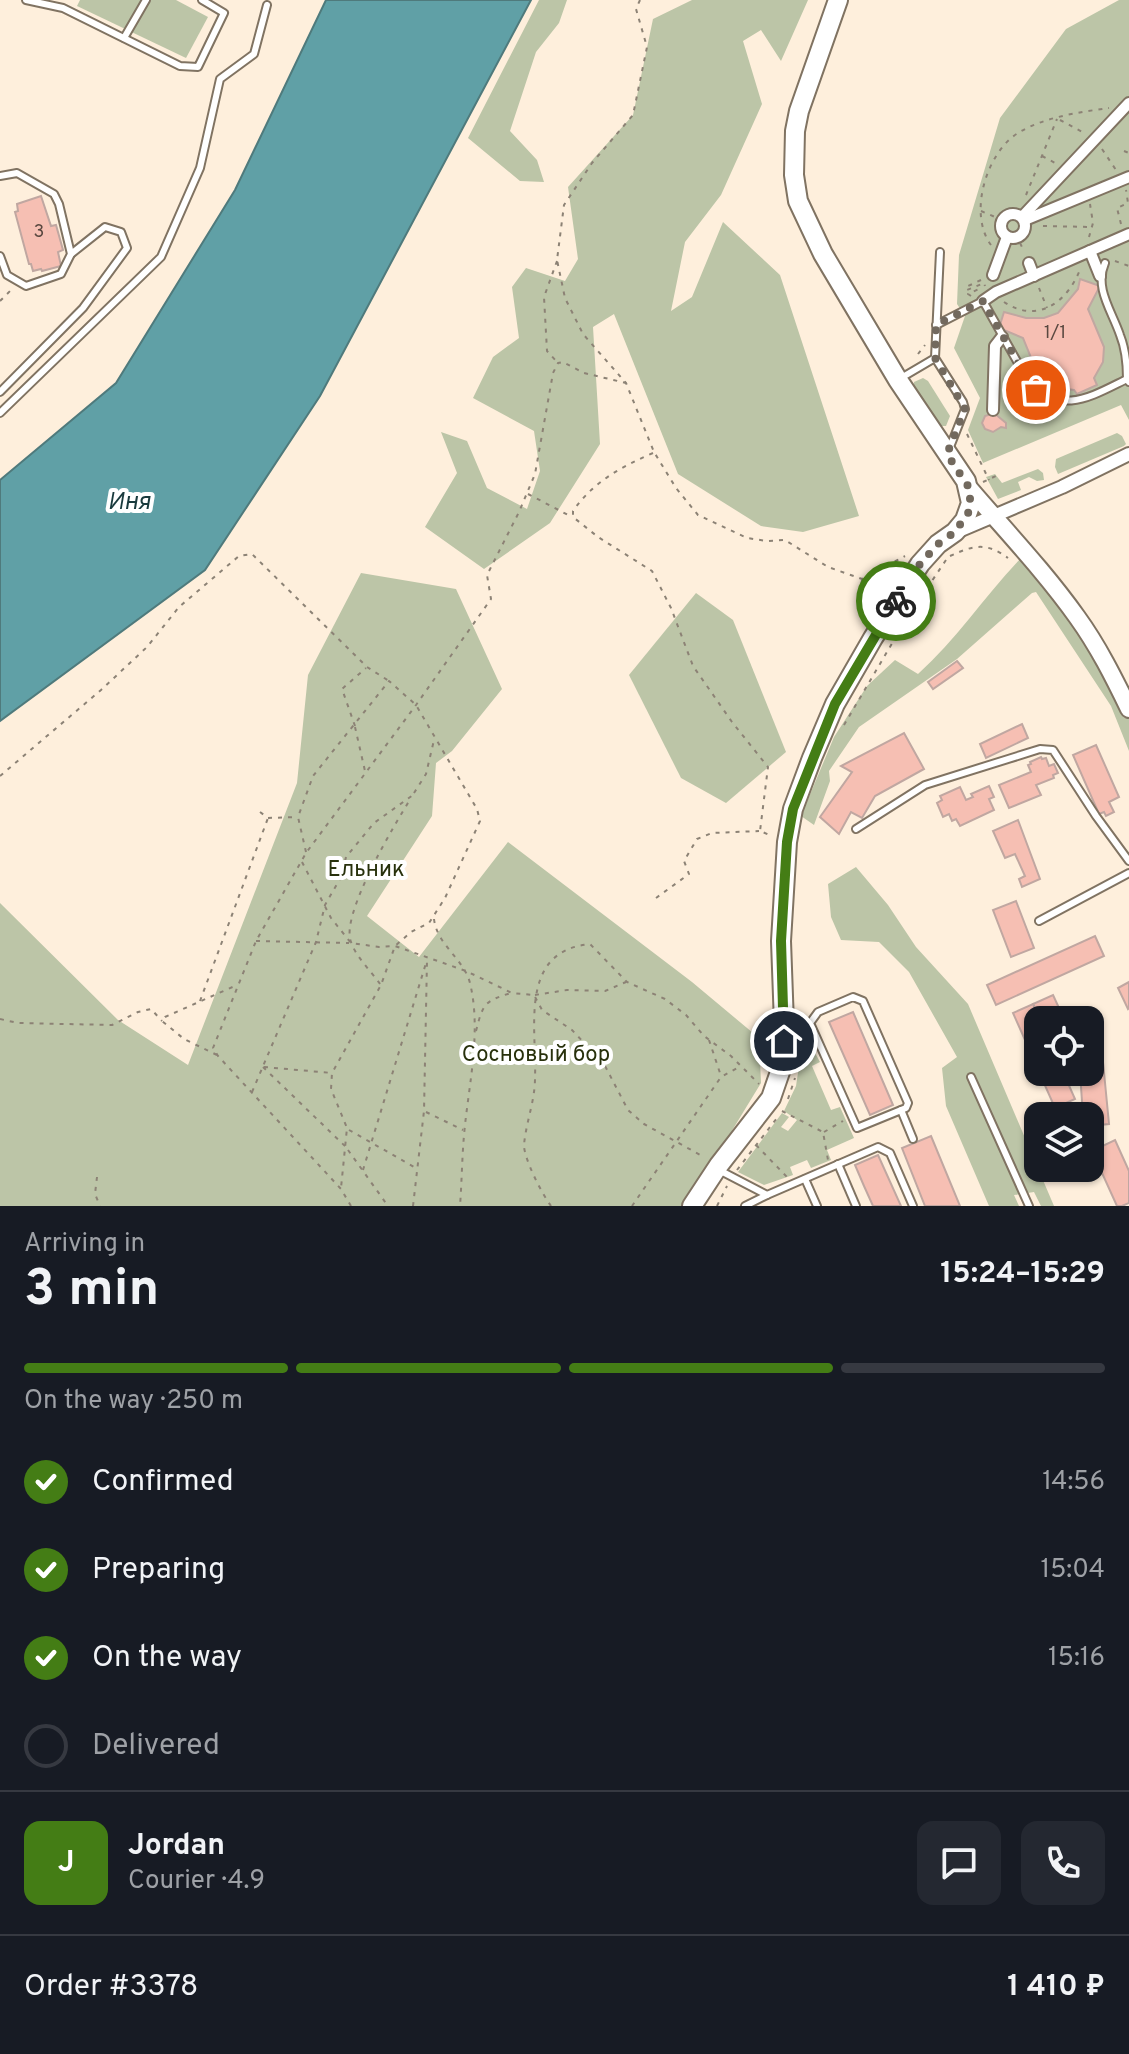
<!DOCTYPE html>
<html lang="en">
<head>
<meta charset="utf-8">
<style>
	:root { --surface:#171b24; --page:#242831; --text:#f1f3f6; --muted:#9ea1a6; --line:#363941; --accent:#447d15 }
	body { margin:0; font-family:Overpass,sans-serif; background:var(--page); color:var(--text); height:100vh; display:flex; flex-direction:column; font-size:30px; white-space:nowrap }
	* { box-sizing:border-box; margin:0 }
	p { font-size:26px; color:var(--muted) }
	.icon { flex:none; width:44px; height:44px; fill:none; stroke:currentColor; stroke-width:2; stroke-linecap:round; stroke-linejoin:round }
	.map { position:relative; height:1206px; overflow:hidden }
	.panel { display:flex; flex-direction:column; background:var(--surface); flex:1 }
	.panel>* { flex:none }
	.buttons { position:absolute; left:1024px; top:1006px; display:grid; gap:16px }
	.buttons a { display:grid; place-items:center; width:80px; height:80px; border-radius:16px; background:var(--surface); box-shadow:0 2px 6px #0004; font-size:40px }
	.pin { position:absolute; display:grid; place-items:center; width:68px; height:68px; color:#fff; margin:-34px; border:4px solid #fff; border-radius:50%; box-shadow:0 2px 8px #0007 }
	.courier { position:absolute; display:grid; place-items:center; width:80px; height:80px; margin:-40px; border:6px solid #447d15; border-radius:50%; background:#fff; color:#222; box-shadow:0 2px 10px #0007 }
	.head em { font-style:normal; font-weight:700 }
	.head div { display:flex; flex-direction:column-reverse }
	.head { display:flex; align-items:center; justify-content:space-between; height:136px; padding:0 24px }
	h1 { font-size:52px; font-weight:700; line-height:60px }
	.bar { display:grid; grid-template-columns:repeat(4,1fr); gap:12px 8px; align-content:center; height:96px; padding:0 24px }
	.bar i { height:10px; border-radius:6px; background:var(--line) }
	.bar .on { background:var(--accent) }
	.bar p { grid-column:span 4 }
	.line { display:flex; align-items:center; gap:20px; padding:0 24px; border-top:2px solid var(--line) }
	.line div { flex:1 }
	.round { display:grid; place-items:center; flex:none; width:84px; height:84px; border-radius:16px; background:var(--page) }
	ol { padding:0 24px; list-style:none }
	li { display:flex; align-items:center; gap:24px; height:88px }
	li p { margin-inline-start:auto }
	li .icon { padding:8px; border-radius:50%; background:var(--accent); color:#fff; stroke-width:4 }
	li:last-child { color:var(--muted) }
	li i { width:44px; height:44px; border:4px solid var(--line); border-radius:50% }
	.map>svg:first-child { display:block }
	.green { fill:#bcc5a7 }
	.water { fill:#60a0a6; stroke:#4f7a7c; stroke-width:2 }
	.building { fill:#f6bfb3; stroke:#c0a7a1; stroke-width:2 }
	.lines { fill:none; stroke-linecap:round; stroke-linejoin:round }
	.service-casing { stroke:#807362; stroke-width:10 }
	.pedestrian-casing { stroke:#807362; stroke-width:14 }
	.minor-casing { stroke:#807362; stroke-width:16 }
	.tertiary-casing { stroke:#807362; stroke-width:20 }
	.secondary-casing { stroke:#807362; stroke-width:22 }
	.path { stroke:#8c8275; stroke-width:2; stroke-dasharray:4 6; stroke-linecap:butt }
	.service { stroke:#fff; stroke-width:6 }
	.pedestrian { stroke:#fff; stroke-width:10 }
	.minor { stroke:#fff; stroke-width:12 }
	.tertiary { stroke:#fff; stroke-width:16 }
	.secondary { stroke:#fff; stroke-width:18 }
	.done { stroke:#72695e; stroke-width:8; stroke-dasharray:0 14.4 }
	.route { stroke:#447d15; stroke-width:10 }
	.labels { text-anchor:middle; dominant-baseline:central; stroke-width:8; stroke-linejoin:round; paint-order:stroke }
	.number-label { font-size:18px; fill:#5a4840 }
	.park-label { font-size:22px; fill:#28310c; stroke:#fff }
	.water-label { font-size:24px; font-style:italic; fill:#193a3d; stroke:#fff }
</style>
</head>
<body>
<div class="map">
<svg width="1129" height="1206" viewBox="0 0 1129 1206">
	<rect width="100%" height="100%" fill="#feefdc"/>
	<!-- green -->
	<g class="green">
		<polygon points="80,0 176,0 208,17 186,58 77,6"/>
		<polygon points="539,0 567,0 559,23 536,52 510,131 537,160 544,182 520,181 468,138"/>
		<polygon points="692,0 808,0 781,61 761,30 743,41 762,104 721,195 685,242 671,311 692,297 723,222 780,275 859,516 803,532 761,526 678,474 614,314 593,327 600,444 550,523 484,569 425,527 457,473 441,432 467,441 487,488 527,509 540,471 534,431 473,398 493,357 519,338 512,287 526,268 565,281 578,259 568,187 633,115 653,19"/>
		<polygon points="1119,0 1129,0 1129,420 1121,405 983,463 968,430 980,398 954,348 965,316 957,304 959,255 1000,118 1066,29"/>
		<polygon points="923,378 928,381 950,416 946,426 940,426 914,388 914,382"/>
		<polygon points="1117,433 1122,436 1126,444 1124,446 1058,474 1055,467 1056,459"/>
		<polygon points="1038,469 1043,473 1044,480 1037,481 1029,477 1018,482 1021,490 998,499 986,477 995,474 1002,483"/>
		<path d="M1023 556 1074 620 1102 665 1129 719V751L1111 706 1036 592 1032 593 957 659 859 727 829 771 830 781 814 825 801 816 834 737 867 686 895 660 918 674C957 639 986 594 1023 556Z"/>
		<polygon points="361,573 456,589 502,689 452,751 436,763 432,816 367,916 419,957 508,842 692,982 759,1038 761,1083 686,1206 0,1206 0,903 118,1020 188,1065 297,783 308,675"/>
		<polygon points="696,593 733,620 786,752 726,803 681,778 629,675"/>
		<polygon points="856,867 888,905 916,947 968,1004 1054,1206 1041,1206 1034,1192 1014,1195 1019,1206 989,1206 946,1106 942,1068 957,1057 909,972 879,942 841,940 831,917 828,884"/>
		<polygon points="804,1033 820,1062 812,1066 831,1110 840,1107 854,1138 827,1150 831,1160 811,1168 807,1160 790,1167 793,1175 764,1185 738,1172 782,1113 789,1117 781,1127 788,1131 797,1120 784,1111 796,1086"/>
	</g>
	<!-- water -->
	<polygon class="water" points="326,0 531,0 320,396 205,570 0,721 0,480 116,383 235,190"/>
	<!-- building -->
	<g class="building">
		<polygon points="41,196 51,226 56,225 63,250 58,252 61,266 42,271 41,269 33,271 31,264 29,264 15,212 18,211 17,204"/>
		<polygon points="1080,279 1100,286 1088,309 1104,347 1103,362 1094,378 1097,385 1077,394 1074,390 1058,388 1047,382 1038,375 1023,338 999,328 1004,312 1026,318 1044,318 1058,313 1078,289"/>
		<polygon points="994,413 1006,423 1006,428 1001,427 993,432 985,429 982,423 985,416"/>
		<polygon points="957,661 963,668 933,689 928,682"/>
		<polygon points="1022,724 1028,738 986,758 980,744"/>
		<polygon points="904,733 924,769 875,796 862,818 851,812 839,834 820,817 852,772 841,766"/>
		<polygon points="1096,745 1119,797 1109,802 1114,812 1106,816 1104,812 1099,814 1073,755"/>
		<polygon points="1041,757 1042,759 1046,758 1049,766 1054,764 1058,773 1053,775 1054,778 1036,785 1041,795 1009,808 999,785 1031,772 1028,765 1031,764 1030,762"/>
		<polygon points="989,786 994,797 989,799 994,810 960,826 956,819 952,821 949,814 943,817 937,803 942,800 940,796 960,787 966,800 973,797 971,794"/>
		<polygon points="1018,820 1040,879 1022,887 1019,879 1025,876 1015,854 1005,858 993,831"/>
		<polygon points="1016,901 1034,948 1011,957 993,910"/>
		<polygon points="1095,936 1104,956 996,1005 987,985"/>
		<polygon points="1129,982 1129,1008 1128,1009 1118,988"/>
		<polygon points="1053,995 1059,1008 1039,1017 1033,1004"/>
		<polygon points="1033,1004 1040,1020 1038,1020 1038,1069 1013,1013"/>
		<polygon points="853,1012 893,1105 870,1115 829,1022"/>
		<polygon points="1101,1015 1102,1029 1096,1029 1098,1051 1090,1051 1090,1020 1081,1020 1081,1016"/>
		<polygon points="1103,1062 1109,1124 1090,1126 1090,1116 1083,1116 1080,1072 1090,1072 1090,1063"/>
		<polygon points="1039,1072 1063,1072 1075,1099 1055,1108"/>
		<polygon points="931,1136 960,1206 925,1206 902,1148"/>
		<polygon points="1115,1140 1129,1171 1129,1203 1122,1206 1117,1206 1092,1151"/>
		<polygon points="878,1155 901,1206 873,1206 864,1186 855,1165"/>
	</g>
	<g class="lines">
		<defs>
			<g id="service">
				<polyline points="26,0 63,8 180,66 198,67 224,13 202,0"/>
				<polyline points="124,38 146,0"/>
				<polyline points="0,176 17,173 54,194 59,204 71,254 61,274 26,286 7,275 0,256"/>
				<polyline points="940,252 935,358 963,402 965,409 950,447"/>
				<path d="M1105 263C1094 288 1112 311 1120 335 1126 350 1127 364 1127 379"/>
				<path d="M936 325 983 301 1027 379C1060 417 1090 397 1127 379L1129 382"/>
				<polyline points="901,378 935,358"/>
				<polyline points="0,392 83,308 127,248 121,232 105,227 71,254"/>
				<polyline points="0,413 161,257 200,168 220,79 254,54 267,5"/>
				<polyline points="856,829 925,785 1040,749 1053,750 1096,816 1129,861"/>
				<polyline points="1039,921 1129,873"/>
				<polyline points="786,1024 810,1023 857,1128 906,1108 908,1103 863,1001 853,997 818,1012 810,1023"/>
				<polyline points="971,1077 1029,1206"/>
				<polyline points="901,1110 913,1139"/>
				<polyline points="838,1164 856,1206"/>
				<polyline points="717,1169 767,1195 878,1147 890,1153 913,1206"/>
				<polyline points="805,1179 817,1206"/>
				<polyline points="745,1206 767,1195"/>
			</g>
			<g id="pedestrian">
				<circle cx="1013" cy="226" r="12"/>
				<polyline points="1022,217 1129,103"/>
				<polyline points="1025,220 1129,177"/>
				<polyline points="1090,251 1129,234"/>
				<polyline points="1029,263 1034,276"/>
				<polyline points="993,275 1007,237"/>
				<polyline points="983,301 996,292 1090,251 1100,276"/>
				<polyline points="993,410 995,346 1002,337"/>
			</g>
			<polyline id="minor" points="961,530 1062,487 1129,454"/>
			<path id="tertiary" d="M970 489C1006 531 1045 572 1077 617 1098 646 1114 678 1129 709"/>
			<polyline id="secondary" points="692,1206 719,1165 771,1098 781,1069 784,1024 781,941 787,842 793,809 812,758 835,704 873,638 920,564 938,544 955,532 965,520 971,503 966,481 898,380 823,254 798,201 794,175 795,131 799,111 838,0"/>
		</defs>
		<!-- service casing -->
		<use href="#service" class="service-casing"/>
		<!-- pedestrian casing -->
		<use href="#pedestrian" class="pedestrian-casing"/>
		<!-- minor casing -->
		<use href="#minor" class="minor-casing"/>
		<!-- tertiary casing -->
		<use href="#tertiary" class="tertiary-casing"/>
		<!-- secondary casing -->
		<use href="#secondary" class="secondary-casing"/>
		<!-- path -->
		<g class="path">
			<polyline points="640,0 636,9 647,47 633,115 592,163 564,205 557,260 565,298 583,334 626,383 654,452 676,488 698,515 747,538 767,541 785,540 828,567 862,579 905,556"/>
			<polyline points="1060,120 1086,134"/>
			<polyline points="1102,149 1116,170"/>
			<polyline points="1124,151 1129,153"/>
			<polyline points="1042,156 1057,164"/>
			<polyline points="1026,195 1057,119"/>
			<polyline points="981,211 1002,220"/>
			<polyline points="1121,224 1117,208 1128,203 1126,190"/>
			<polyline points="1043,226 1092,227"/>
			<polyline points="1089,237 1093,223 1090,204"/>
			<polyline points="1020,243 1024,251"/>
			<path d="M991 245C968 214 986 153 1018 133 1044 117 1080 112 1109 108"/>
			<polyline points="557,261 544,297 547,351 558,363"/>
			<polyline points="1115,261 1129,266"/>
			<polyline points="981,280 966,287 967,290 984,283 985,286"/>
			<polyline points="1039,288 1047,308"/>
			<polyline points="971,296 968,294 979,289"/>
			<polyline points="0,301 11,290"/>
			<path d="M1004 302C1038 325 1069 301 1081 267"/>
			<polyline points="918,354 925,345"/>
			<polyline points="1006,396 1022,388"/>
			<polyline points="967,434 989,480"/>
			<path d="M653 453C621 467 593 482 573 511V517L598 537 652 571 671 608 693 666 732 722 768 767 760 831 772 836"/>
			<polyline points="983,482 1000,474"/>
			<polyline points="528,494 572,517"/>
			<path d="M950 556C974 545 986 542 1008 558"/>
			<polyline points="862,580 860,590 871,611"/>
			<polyline points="844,725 907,618 946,560"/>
			<polyline points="355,726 342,689 366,668"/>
			<polyline points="355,727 365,771"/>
			<polyline points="0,776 101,690 147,647 179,607 239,556 252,554 367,667 389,681"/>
			<polyline points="414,793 426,774 434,740"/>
			<polyline points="260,812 268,818 297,817"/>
			<polyline points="306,852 298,817 313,776 389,681 416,705 477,809 480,821 445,898 429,923 411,932 395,946 381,985 332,1073 331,1089 347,1128 341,1188"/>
			<polyline points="302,862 331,918 351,943 379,947 395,946 466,971 512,993 534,995 542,1010 572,1030 604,1064 628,1110 644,1124 704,1157"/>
			<polyline points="656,898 689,874 684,861 697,839 712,833 759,831"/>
			<path d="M434 919C437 945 464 959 470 983 481 1029 470 1079 465 1125 462 1152 462 1179 460 1206"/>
			<polyline points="256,941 349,943"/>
			<path d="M380 984C371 971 356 957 351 942 340 915 395 824 411 798"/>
			<polyline points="535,995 567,990 605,991 626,982"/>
			<polyline points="200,1001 268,818"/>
			<polyline points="0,1019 18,1023 112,1025 138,1012 151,1009 162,1021"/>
			<path d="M476 1031C483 1004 484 1001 511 993"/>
			<polyline points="709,1040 721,1076"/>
			<polyline points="217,1055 184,1039 162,1021 165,1017 237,985"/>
			<polyline points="263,1067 348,1149"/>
			<polyline points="264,1067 332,1073"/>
			<polyline points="797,1068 802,1035"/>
			<polyline points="252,1092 316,942 325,905 341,877 346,857 374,823 413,795"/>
			<polyline points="788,1099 795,1078"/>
			<polyline points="782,1111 823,1132 828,1160"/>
			<polyline points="426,1112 463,1130"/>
			<polyline points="349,1130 416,1168"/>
			<polyline points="824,1132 843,1121"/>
			<polyline points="756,1145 787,1177"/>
			<polyline points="348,1150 388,1206"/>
			<polyline points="363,1170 426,963"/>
			<polyline points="737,1170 777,1118"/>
			<polyline points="97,1177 95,1194 100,1206"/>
			<polyline points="351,1206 341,1189 218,1056 213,1048 256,941 306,853 416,705 491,599 487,575 519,512 535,474 553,373 558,363 563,362 584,373 626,383"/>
			<polyline points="413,1206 424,1111 427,960"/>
			<path d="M551 1206C542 1194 524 1159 524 1145 526 1122 535 1101 535 1078 537 1028 518 951 590 944L627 982 665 999 686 1015 704 1036 731 1056 759 1084"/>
			<polyline points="632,1206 721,1077 741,1066"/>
			<polyline points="717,1206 727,1186"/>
		</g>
		<!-- service -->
		<use href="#service" class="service"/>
		<!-- pedestrian -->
		<use href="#pedestrian" class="pedestrian"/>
		<!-- minor -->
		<use href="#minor" class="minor"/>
		<!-- tertiary -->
		<use href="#tertiary" class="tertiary"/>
		<!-- secondary -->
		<use href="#secondary" class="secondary"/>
	</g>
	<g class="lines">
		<!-- done -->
		<polyline class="done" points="896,601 920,564 938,544 955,532 970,510 970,489 947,454 965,409 935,358 936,325 983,301 1027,379 1036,390"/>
		<!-- route -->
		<polyline class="route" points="784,1041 781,941 787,842 793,809 835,704 896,601"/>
	</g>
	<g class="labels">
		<!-- number labels -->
		<g class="number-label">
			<text x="39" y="232">3</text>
			<text x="1055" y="333">1/1</text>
		</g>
		<!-- park labels -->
		<g class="park-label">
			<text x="366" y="870">Ельник</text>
			<text x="536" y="1055">Сосновый бор</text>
		</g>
		<!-- water labels -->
		<g class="water-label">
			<text x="129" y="503">Иня</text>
		</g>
	</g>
</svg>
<div class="buttons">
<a><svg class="icon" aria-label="locate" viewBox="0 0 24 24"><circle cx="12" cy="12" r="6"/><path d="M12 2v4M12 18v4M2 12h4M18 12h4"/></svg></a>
<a><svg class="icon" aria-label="layers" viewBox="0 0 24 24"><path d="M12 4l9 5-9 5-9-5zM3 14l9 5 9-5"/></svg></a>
</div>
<div class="pin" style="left:1036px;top:390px;background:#ea580c"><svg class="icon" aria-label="bag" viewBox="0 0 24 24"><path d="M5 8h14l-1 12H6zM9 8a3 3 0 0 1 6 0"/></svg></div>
<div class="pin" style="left:784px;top:1041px;background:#1f2937"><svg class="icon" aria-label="home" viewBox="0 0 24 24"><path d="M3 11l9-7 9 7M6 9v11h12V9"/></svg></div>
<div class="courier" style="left:896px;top:601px"><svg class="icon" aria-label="bike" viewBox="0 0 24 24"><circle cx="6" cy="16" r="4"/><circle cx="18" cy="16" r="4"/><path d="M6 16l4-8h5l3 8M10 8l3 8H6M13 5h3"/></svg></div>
</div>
<section class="panel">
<div class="head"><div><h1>3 min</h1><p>Arriving in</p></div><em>15:24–15:29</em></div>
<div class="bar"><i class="on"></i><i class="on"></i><i class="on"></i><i></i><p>On the way · 250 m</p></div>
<ol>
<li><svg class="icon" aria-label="check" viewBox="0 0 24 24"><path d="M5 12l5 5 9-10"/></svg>Confirmed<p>14:56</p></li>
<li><svg class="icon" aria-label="check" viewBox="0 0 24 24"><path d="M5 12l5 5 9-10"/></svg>Preparing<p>15:04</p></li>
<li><svg class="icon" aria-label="check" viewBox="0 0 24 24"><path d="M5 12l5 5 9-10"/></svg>On the way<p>15:16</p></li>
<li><i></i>Delivered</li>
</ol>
<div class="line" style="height:144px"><b class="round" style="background:var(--accent);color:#fff">J</b><div><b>Jordan</b><p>Courier · 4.9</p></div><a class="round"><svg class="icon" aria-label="chat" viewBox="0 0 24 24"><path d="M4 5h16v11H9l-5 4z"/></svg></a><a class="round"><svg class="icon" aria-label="phone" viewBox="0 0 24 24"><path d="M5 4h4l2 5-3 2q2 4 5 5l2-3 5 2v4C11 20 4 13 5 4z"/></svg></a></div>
<div class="line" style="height:104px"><div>Order #3378</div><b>1 410 ₽</b></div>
</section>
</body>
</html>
